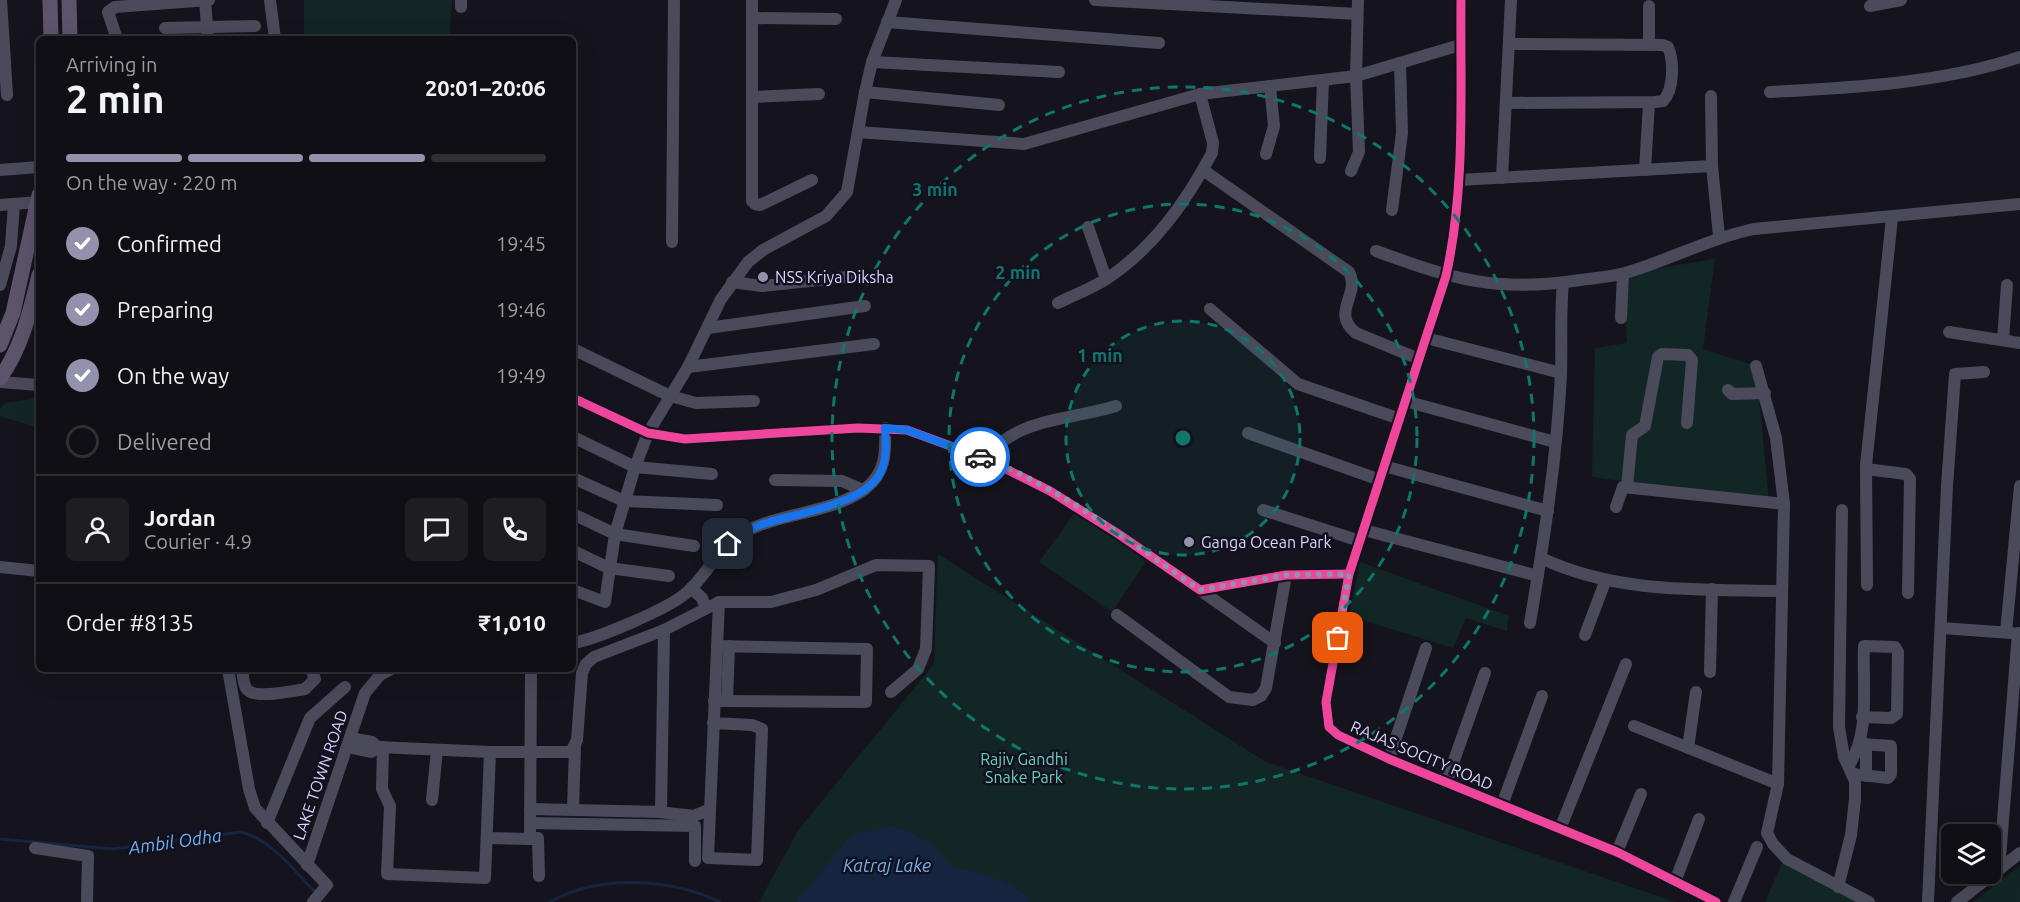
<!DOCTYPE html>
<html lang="en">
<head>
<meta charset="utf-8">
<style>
	:root { --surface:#100f15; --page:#1e1d22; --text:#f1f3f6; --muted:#9c9ca0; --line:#302f34; --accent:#9491ac }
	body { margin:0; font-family:Ubuntu,sans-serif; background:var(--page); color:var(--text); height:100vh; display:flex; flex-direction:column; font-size:22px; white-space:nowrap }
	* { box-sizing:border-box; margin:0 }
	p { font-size:20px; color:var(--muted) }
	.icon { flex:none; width:33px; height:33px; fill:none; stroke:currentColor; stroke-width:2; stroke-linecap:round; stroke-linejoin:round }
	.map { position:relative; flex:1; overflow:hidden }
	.side { position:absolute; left:36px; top:36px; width:540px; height:636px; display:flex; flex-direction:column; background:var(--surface); border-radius:9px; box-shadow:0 6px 24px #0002,0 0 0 2px var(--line) }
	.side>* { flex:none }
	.buttons { position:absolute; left:1941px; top:824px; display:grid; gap:12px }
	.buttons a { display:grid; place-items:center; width:60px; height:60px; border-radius:9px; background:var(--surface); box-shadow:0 6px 24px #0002,0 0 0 2px var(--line); font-size:30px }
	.pin { position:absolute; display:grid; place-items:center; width:51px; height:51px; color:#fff; margin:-26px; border-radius:12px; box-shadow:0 3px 9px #0006 }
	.courier { position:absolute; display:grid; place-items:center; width:60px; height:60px; margin:-30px; border:4px solid #1a73e8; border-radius:50%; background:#fff; color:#222; box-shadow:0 2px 8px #0007 }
	.summary em { font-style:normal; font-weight:600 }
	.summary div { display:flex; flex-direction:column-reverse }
	.summary { display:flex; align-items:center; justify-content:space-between; height:102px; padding:0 30px }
	h1 { font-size:39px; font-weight:600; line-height:45px }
	.bar { display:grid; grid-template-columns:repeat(4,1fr); gap:9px 6px; align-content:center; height:72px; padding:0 30px }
	.bar i { height:8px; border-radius:4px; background:var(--line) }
	.bar .current { background:var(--accent) }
	.bar p { grid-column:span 4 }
	.line { display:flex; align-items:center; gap:15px; padding:0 30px; border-top:2px solid var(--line) }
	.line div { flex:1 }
	.round { display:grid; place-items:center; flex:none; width:63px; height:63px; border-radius:9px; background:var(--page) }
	ol { padding:0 30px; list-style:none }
	li { display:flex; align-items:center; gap:18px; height:66px }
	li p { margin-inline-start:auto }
	li .icon { padding:6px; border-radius:50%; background:var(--accent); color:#fff; stroke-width:4 }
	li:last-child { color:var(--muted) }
	li i { width:33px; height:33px; border:3px solid var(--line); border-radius:50% }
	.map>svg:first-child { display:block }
	.green { fill:#132626 }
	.water { fill:#152540 }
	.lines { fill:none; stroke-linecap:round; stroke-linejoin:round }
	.stream { stroke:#152540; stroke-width:3 }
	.minor { stroke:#4b4a5b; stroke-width:12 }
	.major { stroke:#5d546c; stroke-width:15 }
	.cycleway-casing { stroke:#131020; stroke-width:13 }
	.cycleway { stroke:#ed469a; stroke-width:9 }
	.done { stroke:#9491ac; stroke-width:6; stroke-dasharray:0 10.8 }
	.route { stroke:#1a73e8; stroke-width:8 }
	.ring { fill:none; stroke:#0f766e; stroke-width:3; stroke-dasharray:10 8 }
	.poi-dot { fill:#9491ac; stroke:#131020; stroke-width:2 }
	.labels { text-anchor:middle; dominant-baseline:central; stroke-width:5; stroke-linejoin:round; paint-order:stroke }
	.poi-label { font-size:16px; fill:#d9d4fa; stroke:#131020; text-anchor:start }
	.street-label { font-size:16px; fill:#d9d4fa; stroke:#131020 }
	.park-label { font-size:16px; fill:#69d0b8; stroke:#131020 }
	.water-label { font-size:18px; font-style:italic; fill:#6eb0ed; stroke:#131020 }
	.centre { fill:#0f766e; stroke:#131020; stroke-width:3 }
	.ring-label { font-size:18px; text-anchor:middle; font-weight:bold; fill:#0f766e; stroke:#131020; stroke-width:5; stroke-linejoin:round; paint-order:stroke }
</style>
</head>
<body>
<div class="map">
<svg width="2020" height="902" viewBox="0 0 2020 902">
	<rect width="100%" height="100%" fill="#15141c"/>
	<!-- green -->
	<g class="green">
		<polygon points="304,0 452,0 449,39 304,39"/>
		<polygon points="1715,259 1703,349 1756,366 1769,502 1592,477 1595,348 1627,343 1623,274"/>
		<polygon points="39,398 39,428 0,416 0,409 5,403"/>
		<polygon points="1074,514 1112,535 1146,562 1112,612 1039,562"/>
		<polygon points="938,554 1266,762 1675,902 759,902 799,829 934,664"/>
		<polygon points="1360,562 1509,616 1507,631 1466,618 1453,648 1349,616"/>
		<polygon points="1784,859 1865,902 1765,902"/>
		<polygon points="2020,866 2020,902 1973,902"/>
	</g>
	<!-- water -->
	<path class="water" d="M889 826C922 834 930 842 952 867 979 870 1014 881 1031 902H796L851 836Z"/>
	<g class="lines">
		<!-- stream -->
		<g class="stream">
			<path d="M0 839 113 849 241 832C271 839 294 871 315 892"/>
			<path d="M550 902C599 874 670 878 720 902"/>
		</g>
		<!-- minor -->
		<g class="minor">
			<polyline points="1,0 7,95"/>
			<polyline points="205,0 208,39"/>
			<polyline points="270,0 275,39"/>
			<polyline points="752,0 752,201 755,204 760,205 812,180"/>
			<polyline points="1095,0 1357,14"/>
			<path d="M1461 0C1460 92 1466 186 1446 276L1349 574 1326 702 1329 727 1338 735 1389 759 1617 852 1716 902"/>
			<polyline points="1649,6 1649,45"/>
			<polyline points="1870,6 1901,0"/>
			<polyline points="461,7 461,0"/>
			<polyline points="752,18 836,19"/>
			<polyline points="887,22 1159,43"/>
			<polyline points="165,28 255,26"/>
			<polyline points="117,39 108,12 115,7 209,0"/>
			<polyline points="872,62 1059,72"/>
			<polyline points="865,92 999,105"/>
			<path d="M1770 92C1850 88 1944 83 2020 57"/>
			<polyline points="1711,96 1712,166 1719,236"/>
			<polyline points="752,97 819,94"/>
			<path d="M1507 103 1655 102 1663 101C1674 90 1674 61 1668 47L1662 45 1510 44"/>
			<polyline points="858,132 1024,144 1200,94 1356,76 1460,45"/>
			<polyline points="1266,154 1274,126 1270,86"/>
			<polyline points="1320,158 1323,80"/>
			<polyline points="0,170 39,167"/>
			<path d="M1203 170 1349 272C1361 295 1330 312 1356 333L1419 359"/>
			<polyline points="1645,170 1649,103"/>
			<polyline points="1351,171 1359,152 1356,76 1358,0"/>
			<polyline points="1502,178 1511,0"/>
			<polyline points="1459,180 1712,166"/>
			<polyline points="0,205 39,202"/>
			<polyline points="1392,210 1402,133 1400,63"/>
			<polyline points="1088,227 1106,279"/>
			<polyline points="672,242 674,0"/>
			<path d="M1376 251C1453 279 1496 293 1580 280 1594 278 1610 277 1625 273 1670 260 1707 239 1754 229L2020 204"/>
			<polyline points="732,282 762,286 856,276"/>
			<polyline points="0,285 11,246 14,204"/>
			<path d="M1058 303C1074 295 1093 288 1108 278 1154 247 1186 202 1212 153L1213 143 1200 94"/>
			<polyline points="1210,309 1298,384 1400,419"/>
			<polyline points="1621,318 1623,274"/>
			<polyline points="708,328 865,306"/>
			<polyline points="1949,332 2020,343"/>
			<polyline points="1426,338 1561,373"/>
			<polyline points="2003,340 2007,285"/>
			<polyline points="573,349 670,396 696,403 754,401"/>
			<polyline points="1756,366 1776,438 1784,504 1778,784 1767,833 1773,844 1787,859 1869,902"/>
			<polyline points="688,367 874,344"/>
			<polyline points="0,382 39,385"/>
			<polyline points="1728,390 1732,394 1765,393"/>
			<polyline points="573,398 648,433 685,439 858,428 907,430 986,459 1050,491 1117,533 1200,590 1286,575 1349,574"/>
			<polyline points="1405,401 1555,442"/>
			<polyline points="1248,433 1380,480"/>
			<polyline points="573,437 635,467 712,474"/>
			<path d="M986 459C1015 417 1072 420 1116 406"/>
			<polyline points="1384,466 1548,511"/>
			<polyline points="1866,469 1906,474 1910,479 1908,593"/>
			<polyline points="573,478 624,501 717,505"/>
			<polyline points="775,480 842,481 863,490"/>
			<polyline points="1627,487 1632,435 1645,426 1658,357 1662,354 1688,355 1692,360 1687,423"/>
			<polyline points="1616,507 1623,487 1784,504"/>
			<polyline points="1263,510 1360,541"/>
			<polyline points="573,514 615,534 694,546"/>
			<polyline points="1364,530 1538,576"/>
			<polyline points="573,551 609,568 669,576"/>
			<path d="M1541 558C1617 594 1699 589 1782 591"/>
			<polyline points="0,567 39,571"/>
			<polyline points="1867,585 1866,465 1892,218"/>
			<polyline points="691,588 702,598 706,608"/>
			<polyline points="573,590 605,602 615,534 635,467 648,433 688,367 721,299 748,262 763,250 826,216 847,192 865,92 872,62 896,0"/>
			<polyline points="1200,590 1275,643"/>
			<polyline points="1117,615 1229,697 1253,700 1261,696 1266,688 1286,575"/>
			<path d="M1530 623C1544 540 1557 457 1561 374 1562 343 1560 313 1563 283"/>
			<polyline points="1941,628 2012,633"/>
			<polyline points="2006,632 2020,486"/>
			<polyline points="1585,635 1605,582"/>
			<path d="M573 643C597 639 667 609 685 594 708 575 718 546 745 532 782 512 830 514 865 489 886 473 886 452 885 428"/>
			<polyline points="228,669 249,789 255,808 327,885 313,902"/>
			<path d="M242 669C243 674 243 683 246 688 252 700 292 691 305 689L315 679 311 669"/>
			<polyline points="1710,672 1712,589"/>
			<polyline points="714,701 866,702 867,649 717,646"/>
			<polyline points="727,701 729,646"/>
			<polyline points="713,723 752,725 762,729 757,860 708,858 719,602"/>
			<polyline points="1634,726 1778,784"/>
			<polyline points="350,738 372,742 378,747 490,752 571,752 577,740 582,673 586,664 594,657 664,630 719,602 771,602 816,590 876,565 929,566 926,649 918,669 891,692"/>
			<polyline points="347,747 371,752 378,747"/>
			<polyline points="383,747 382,789 390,806 387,874 485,878 490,752"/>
			<polyline points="1688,748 1696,692"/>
			<polyline points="1389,759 1426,648"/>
			<path d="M1849 765C1871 732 1862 684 1864 646L1895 647 1898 652 1897 714 1891 718 1862 717"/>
			<polyline points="1853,774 1888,778 1891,774 1891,746 1860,744"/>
			<polyline points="1866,776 1866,744"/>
			<polyline points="1446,783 1485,673"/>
			<polyline points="432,800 437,750"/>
			<polyline points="1502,805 1542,696"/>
			<polyline points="530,809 661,812 664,630"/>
			<polyline points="573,809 575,748"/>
			<polyline points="659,812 694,816 710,809"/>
			<polyline points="267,823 310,718 345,687"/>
			<polyline points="530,823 695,826 695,861"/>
			<polyline points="1560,829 1626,664"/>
			<polyline points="487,838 530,839 531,669"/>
			<polyline points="530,839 538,838 539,876"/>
			<polyline points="35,848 88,856 87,902"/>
			<polyline points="1617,852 1641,794"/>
			<polyline points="307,865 365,693 380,675 391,669"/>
			<polyline points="1999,870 2018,633"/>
			<polyline points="1676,879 1699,819"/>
			<polyline points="1838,887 1851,835 1855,799 1855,781 1844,757 1839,727 1842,510"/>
			<polyline points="1734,902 1757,847"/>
			<polyline points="1928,902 1947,486 1955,374 1984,372"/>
			<polyline points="1957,902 2020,853"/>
		</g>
		<!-- major -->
		<g class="major">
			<polyline points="50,0 51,39"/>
			<polyline points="69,0 70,39"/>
			<polyline points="0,345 13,313 39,195"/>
			<path d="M0 378C22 348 30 311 39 275"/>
		</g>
		<defs>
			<g id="cycleway">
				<path d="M1461 0C1460 92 1466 186 1446 276L1349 574 1326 702 1329 727 1338 735 1389 759 1617 852 1716 902"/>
				<polyline points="573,398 648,433 685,439 858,428 907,430 986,459 1050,491 1117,533 1200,590 1286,575 1349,574"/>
			</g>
		</defs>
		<!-- cycleway casing -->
		<use href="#cycleway" class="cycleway-casing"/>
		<!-- cycleway -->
		<use href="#cycleway" class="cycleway"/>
	</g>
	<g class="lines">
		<!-- done -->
		<path class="done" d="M980 457C1056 484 1133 544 1200 590L1286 575 1349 574 1338 638"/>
		<!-- route -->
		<path class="route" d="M728 544C738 536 748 530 760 525 793 513 868 506 882 469 887 456 886 442 885 428L907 430 980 457"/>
	</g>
	<!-- distance rings -->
	<circle cx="1183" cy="438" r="117" fill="#0f766e" fill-opacity=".12"/>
	<g class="ring">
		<circle cx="1183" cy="438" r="117"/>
		<circle cx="1183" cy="438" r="234"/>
		<circle cx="1183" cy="438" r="351"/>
	</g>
	<!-- markers -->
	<g class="poi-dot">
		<circle cx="763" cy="277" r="6"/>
		<circle cx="1189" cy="542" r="6"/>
	</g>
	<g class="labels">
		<!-- poi labels -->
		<g class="poi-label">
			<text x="775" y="277">NSS Kriya Diksha</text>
			<text x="1201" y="542">Ganga Ocean Park</text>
		</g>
		<!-- street labels -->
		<g class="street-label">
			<text transform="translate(1422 755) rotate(23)">RAJAS SOCITY ROAD</text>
			<text transform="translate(320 775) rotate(-71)">LAKE TOWN ROAD</text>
		</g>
		<!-- park labels -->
		<g class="park-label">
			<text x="1024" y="759">Rajiv Gandhi<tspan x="1024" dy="18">Snake Park</tspan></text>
		</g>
		<!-- water labels -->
		<g class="water-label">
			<text transform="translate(175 841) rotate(-8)">Ambil Odha</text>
			<text x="887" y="865">Katraj Lake</text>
		</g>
	</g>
	<circle cx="1183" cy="438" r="9" class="centre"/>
	<g class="ring-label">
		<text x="935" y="196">3 min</text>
		<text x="1018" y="279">2 min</text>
		<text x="1100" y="362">1 min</text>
	</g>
</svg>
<div class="buttons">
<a><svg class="icon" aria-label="layers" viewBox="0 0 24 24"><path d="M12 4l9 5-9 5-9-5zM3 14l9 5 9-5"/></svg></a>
</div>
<div class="pin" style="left:1338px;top:638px;background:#ea580c"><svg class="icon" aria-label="bag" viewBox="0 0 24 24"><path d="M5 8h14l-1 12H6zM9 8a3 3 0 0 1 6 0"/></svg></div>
<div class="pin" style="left:728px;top:544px;background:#1f2937"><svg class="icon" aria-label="home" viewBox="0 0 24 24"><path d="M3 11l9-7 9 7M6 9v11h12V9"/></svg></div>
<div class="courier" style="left:980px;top:457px"><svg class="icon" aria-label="car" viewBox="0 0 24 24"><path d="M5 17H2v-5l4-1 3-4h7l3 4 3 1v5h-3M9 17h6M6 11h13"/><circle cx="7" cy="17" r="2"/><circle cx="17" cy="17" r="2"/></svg></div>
<section class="side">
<div class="summary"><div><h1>2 min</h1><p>Arriving in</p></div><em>20:01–20:06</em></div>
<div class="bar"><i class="current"></i><i class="current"></i><i class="current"></i><i></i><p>On the way · 220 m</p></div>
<ol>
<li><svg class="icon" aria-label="check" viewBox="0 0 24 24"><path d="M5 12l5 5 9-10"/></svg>Confirmed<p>19:45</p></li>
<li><svg class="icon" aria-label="check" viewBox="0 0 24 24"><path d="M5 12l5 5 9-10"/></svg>Preparing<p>19:46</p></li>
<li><svg class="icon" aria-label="check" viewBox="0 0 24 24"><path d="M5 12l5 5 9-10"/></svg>On the way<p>19:49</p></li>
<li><i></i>Delivered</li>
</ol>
<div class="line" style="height:108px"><a class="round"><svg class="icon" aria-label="person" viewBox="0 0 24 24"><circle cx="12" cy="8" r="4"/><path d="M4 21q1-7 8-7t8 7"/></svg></a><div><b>Jordan</b><p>Courier · 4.9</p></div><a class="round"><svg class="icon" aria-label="chat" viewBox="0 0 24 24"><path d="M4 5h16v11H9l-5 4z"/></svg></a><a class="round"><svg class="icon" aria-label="phone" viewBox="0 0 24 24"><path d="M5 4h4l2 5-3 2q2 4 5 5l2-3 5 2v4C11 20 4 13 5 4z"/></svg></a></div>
<div class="line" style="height:78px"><div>Order #8135</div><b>₹1,010</b></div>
</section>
</div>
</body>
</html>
